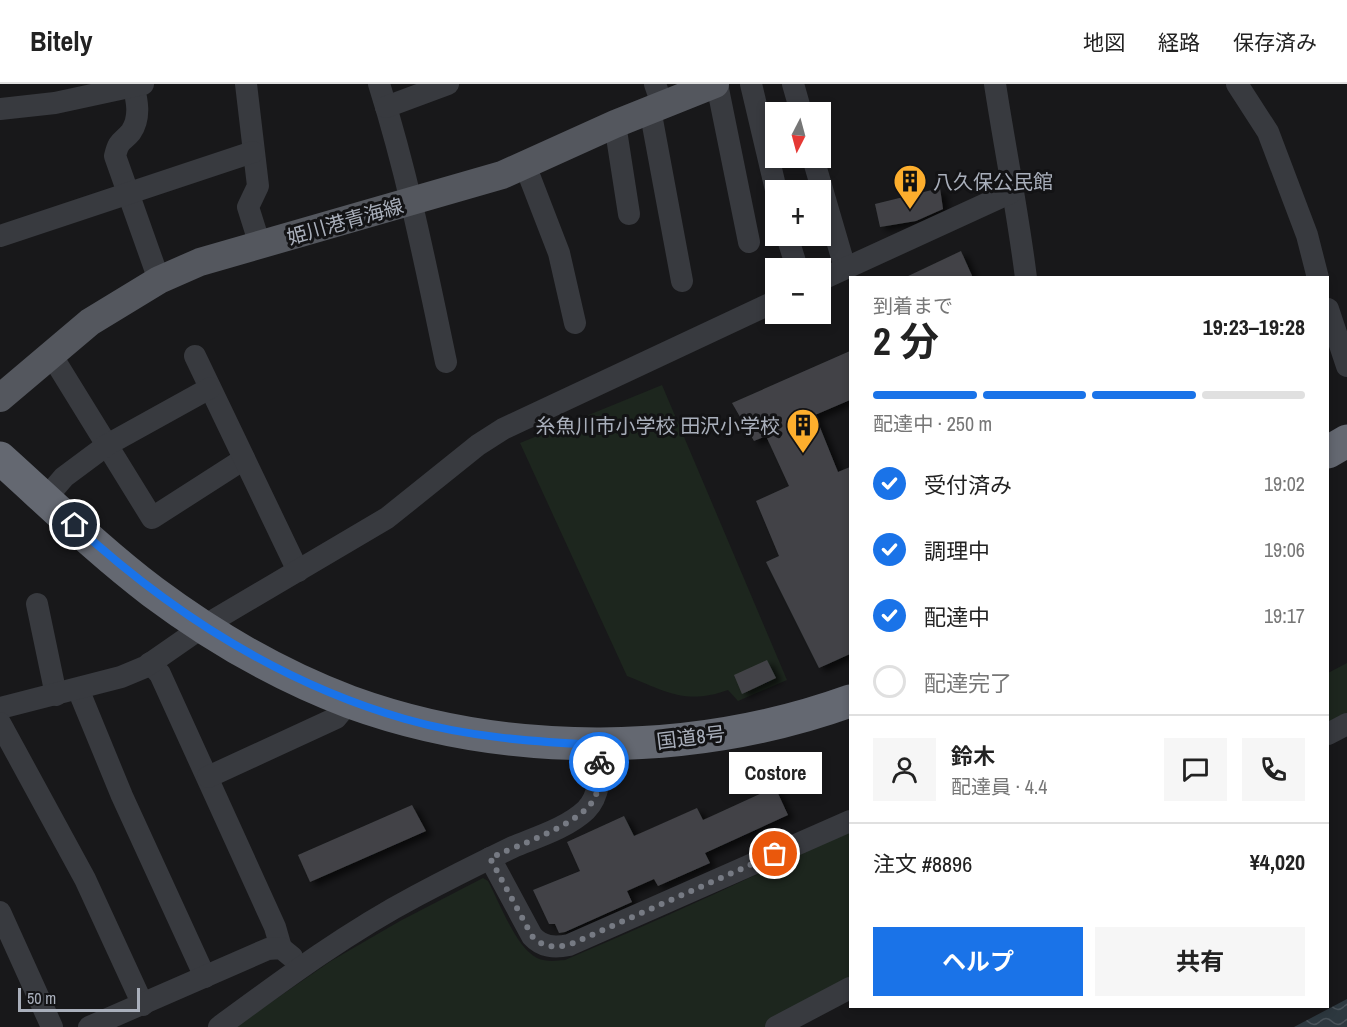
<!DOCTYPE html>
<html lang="ja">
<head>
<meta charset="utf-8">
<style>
	:root { --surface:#fff; --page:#f6f6f6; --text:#222; --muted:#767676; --line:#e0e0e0; --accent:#1a73e8 }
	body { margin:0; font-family:"Archivo Narrow","Noto Sans JP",sans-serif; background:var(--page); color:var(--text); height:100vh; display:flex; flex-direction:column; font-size:22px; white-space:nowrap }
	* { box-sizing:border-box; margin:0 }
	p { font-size:20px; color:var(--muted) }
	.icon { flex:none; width:33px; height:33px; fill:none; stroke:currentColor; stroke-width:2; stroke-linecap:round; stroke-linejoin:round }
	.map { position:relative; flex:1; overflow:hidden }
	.panel { position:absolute; left:849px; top:192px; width:480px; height:732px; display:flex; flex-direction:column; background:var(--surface); border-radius:0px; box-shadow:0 3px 9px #0003 }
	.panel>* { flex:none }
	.needle { width:39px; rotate:186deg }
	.buttons { position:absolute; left:765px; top:18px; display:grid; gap:12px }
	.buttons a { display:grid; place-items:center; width:66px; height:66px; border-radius:0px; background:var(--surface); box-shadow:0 3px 9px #0003; font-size:30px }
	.scale { position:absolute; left:18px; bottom:15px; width:122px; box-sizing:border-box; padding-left:6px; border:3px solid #a9afbb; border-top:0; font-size:16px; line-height:21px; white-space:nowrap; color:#a9afbb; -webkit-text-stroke:4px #131315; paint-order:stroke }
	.pin { position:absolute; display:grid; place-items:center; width:51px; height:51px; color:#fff; margin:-26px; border:3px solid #fff; border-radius:50%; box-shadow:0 2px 6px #0007 }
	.courier { position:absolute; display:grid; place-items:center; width:60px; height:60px; margin:-30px; border:4px solid #1a73e8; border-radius:50%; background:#fff; color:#222; box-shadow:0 2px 8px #0007 }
	.bubble { position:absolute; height:42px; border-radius:0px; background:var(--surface); box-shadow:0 3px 9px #0003; font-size:20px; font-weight:700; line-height:42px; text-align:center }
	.head em { font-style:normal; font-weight:700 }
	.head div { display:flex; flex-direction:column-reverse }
	.head { display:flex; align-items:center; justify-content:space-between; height:102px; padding:0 24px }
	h1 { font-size:39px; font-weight:700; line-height:45px }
	.bar { display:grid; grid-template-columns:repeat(4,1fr); gap:9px 6px; align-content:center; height:72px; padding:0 24px }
	.bar i { height:8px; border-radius:4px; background:var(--line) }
	.bar .active { background:var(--accent) }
	.bar p { grid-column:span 4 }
	.line { display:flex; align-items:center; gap:15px; padding:0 24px; border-top:2px solid var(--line) }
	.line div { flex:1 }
	.round { display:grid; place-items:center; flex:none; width:63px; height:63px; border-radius:0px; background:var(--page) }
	ol { padding:0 24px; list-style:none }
	li { display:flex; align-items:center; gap:18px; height:66px }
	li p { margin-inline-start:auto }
	li .icon { padding:6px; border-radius:50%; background:var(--accent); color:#fff; stroke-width:4 }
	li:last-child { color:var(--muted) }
	li i { width:33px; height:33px; border:3px solid var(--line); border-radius:50% }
	.cta { display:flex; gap:12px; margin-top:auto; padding:12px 24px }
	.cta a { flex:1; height:69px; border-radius:0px; background:var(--accent); color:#fff; font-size:24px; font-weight:700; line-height:69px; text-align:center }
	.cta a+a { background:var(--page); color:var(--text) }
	header { display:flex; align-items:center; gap:36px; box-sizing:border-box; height:84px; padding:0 30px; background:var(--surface); border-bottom:2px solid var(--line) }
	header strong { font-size:28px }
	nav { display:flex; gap:33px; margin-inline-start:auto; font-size:21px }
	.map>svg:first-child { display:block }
	.green { fill:#1d261e }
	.water { fill:url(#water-waves) }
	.building { fill:#424347; filter:url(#shadow) }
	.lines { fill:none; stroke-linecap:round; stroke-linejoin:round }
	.minor { stroke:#383a3f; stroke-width:22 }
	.major { stroke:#54575e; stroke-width:28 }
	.highway { stroke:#646871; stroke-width:33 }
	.done { stroke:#767a83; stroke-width:6; stroke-dasharray:0 10.8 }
	.route { stroke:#1a73e8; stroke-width:8 }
	.labels { text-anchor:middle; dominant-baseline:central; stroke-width:6; stroke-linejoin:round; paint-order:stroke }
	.poi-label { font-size:20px; fill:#a9afbb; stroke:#131315; text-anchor:start }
	.street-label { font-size:20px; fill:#a9afbb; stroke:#131315 }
</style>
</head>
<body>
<header>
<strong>Bitely</strong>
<nav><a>地図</a><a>経路</a><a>保存済み</a></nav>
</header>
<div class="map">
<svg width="1347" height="943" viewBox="0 0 1347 943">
	<defs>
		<pattern id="water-waves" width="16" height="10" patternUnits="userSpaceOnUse" patternTransform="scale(1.5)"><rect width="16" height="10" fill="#2d383f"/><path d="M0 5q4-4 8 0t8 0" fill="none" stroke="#495259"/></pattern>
		<filter id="shadow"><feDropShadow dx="6" dy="4" stdDeviation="3" flood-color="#0009"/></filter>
	</defs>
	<rect width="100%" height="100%" fill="#18181a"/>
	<!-- green -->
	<g class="green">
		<path d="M662 301 787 596 738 617 728 606C686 621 667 608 627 592L520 359Z"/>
		<polygon points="1347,579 1347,634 1328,645 1328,589"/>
		<path d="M850 745V897L766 943H235L331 877 400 837 483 794 488 797C499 817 516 864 537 874 546 878 555 877 565 876 661 835 757 792 850 745Z"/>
	</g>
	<!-- water -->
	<polygon class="water" points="1347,915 1347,943 1294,943"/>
	<!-- building -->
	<g class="building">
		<polygon points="940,104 943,125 916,137 880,143 875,120"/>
		<polygon points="961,167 973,194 904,194"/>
		<polygon points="850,267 850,316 815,331 838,388 850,383 850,570 819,584 766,478 779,472 756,417 789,402 766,352 754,357 732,319"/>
		<polygon points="767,576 776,594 742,610 734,591"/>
		<polygon points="775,703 788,731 705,769 710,779 658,802 654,795 627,807 632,818 565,848 559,849 555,840 549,840 533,806 580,787 567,758 624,732 634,752 697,724 703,736"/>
		<polygon points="412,721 426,747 310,798 298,771"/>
	</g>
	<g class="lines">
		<!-- minor -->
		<g class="minor">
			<path d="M133 0C137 16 141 33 131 48 122 59 119 55 115 72L159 196"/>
			<polyline points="246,0 258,102 248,123 260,161"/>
			<path d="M379 0C408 92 426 183 446 278"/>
			<polyline points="655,0 662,20"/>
			<polyline points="717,0 749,158"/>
			<polyline points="751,0 776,106"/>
			<polyline points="793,0 801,28"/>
			<path d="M995 0C1005 65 1018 129 1026 194"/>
			<polyline points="1237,0 1268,48 1307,151 1318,194"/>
			<polyline points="386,23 448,0"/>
			<polyline points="0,25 55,19 143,0"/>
			<polyline points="650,25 682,197"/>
			<polyline points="615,40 629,130"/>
			<polyline points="813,74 845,184"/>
			<polyline points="525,81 559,169 575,239"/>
			<polyline points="0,152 253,68"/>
			<polyline points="787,152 797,184"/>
			<polyline points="820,196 1012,108"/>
			<polyline points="1328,225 1347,282"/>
			<polyline points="52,272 152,434 244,375"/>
			<polyline points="195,272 298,487"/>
			<polyline points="46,414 64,393 107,361 210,304"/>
			<polyline points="37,520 56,611"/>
			<polyline points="150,579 160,590 275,843 281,864"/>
			<polyline points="78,605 122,712 205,893"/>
			<polyline points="0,624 121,593 145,583 204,542 387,434 478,361 503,345 776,217"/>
			<polyline points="0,639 85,795 143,921"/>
			<polyline points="1328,650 1347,640"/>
			<polyline points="208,693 336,634 350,617"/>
			<path d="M490 774 532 852C542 863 554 864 569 861L850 737"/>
			<polyline points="0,828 52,943"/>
			<polyline points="89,943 268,865 281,864 292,873"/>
			<path d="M219 943C283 896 346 849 416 812 448 795 480 779 513 763 537 753 567 744 586 726 603 708 599 683 599 661"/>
			<polyline points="776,943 850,904"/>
		</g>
		<!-- major -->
		<polyline class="major" points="0,314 90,238 159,196 200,178 502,91 615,40 715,0"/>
		<!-- highway -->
		<g class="highway">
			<polyline points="1328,368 1347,357"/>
			<path d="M0 374C50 419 99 467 153 508 212 552 281 592 350 618 507 675 694 673 850 617"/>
		</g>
	</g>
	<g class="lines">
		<!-- done -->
		<path class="done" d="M599 678C600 690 600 704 594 715 581 740 516 762 490 774L532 852C542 863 554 864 569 861L775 770"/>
		<!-- route -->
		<path class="route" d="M75 441C170 528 280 599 405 635 467 653 535 658 599 661V678"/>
	</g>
	<!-- icons -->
	<defs>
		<symbol id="building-pin" viewBox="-11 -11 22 30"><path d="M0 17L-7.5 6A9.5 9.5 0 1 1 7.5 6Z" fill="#fdae2d" stroke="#131315"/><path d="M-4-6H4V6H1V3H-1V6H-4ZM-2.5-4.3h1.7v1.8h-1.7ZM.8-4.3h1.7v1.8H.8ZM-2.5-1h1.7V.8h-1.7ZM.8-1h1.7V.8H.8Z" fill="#111"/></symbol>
	</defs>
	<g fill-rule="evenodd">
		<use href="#building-pin" x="891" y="78" width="38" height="52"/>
		<use href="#building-pin" x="784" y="322" width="38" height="52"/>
	</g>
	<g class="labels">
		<!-- poi labels -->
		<g class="poi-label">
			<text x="933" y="97">八久保公民館</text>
			<text x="780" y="341" text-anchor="end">糸魚川市小学校 田沢小学校</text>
		</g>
		<!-- street labels -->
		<g class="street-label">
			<text transform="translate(345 137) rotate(-16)">姫川港青海線</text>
			<text transform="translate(691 653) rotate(-7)">国道8号</text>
		</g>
	</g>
</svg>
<div class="buttons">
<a><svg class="needle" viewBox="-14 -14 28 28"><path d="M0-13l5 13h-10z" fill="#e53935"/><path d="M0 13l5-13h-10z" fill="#767676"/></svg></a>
<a>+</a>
<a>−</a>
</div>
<div class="scale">50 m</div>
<div class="pin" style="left:775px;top:770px;background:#ea580c"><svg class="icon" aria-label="bag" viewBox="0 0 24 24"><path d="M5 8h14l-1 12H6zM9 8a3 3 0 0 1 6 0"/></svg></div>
<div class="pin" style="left:75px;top:441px;background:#1f2937"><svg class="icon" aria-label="home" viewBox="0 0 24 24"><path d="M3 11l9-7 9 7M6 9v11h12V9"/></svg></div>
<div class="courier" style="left:599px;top:678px"><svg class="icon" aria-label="bike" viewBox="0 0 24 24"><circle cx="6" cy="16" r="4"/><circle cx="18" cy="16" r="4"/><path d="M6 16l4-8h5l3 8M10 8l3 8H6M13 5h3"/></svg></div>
<div class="bubble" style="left:729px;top:668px;width:93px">Costore</div>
<section class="panel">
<div class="head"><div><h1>2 分</h1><p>到着まで</p></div><em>19:23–19:28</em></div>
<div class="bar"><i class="active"></i><i class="active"></i><i class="active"></i><i></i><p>配達中 · 250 m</p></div>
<ol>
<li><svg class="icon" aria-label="check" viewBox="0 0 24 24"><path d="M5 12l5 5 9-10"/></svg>受付済み<p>19:02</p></li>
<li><svg class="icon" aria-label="check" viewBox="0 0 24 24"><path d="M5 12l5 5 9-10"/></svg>調理中<p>19:06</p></li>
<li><svg class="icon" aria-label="check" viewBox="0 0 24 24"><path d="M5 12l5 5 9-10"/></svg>配達中<p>19:17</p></li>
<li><i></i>配達完了</li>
</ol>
<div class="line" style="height:108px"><a class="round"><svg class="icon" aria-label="person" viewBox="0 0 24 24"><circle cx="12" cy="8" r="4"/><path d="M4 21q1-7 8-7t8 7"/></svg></a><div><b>鈴木</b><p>配達員 · 4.4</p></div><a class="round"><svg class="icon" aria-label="chat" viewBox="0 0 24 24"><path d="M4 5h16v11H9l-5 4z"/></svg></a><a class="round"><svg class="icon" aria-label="phone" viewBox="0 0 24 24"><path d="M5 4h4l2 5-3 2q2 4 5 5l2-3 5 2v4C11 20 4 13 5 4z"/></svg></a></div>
<div class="line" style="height:78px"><div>注文 #8896</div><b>¥4,020</b></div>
<div class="cta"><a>ヘルプ</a><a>共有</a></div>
</section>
</div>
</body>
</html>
